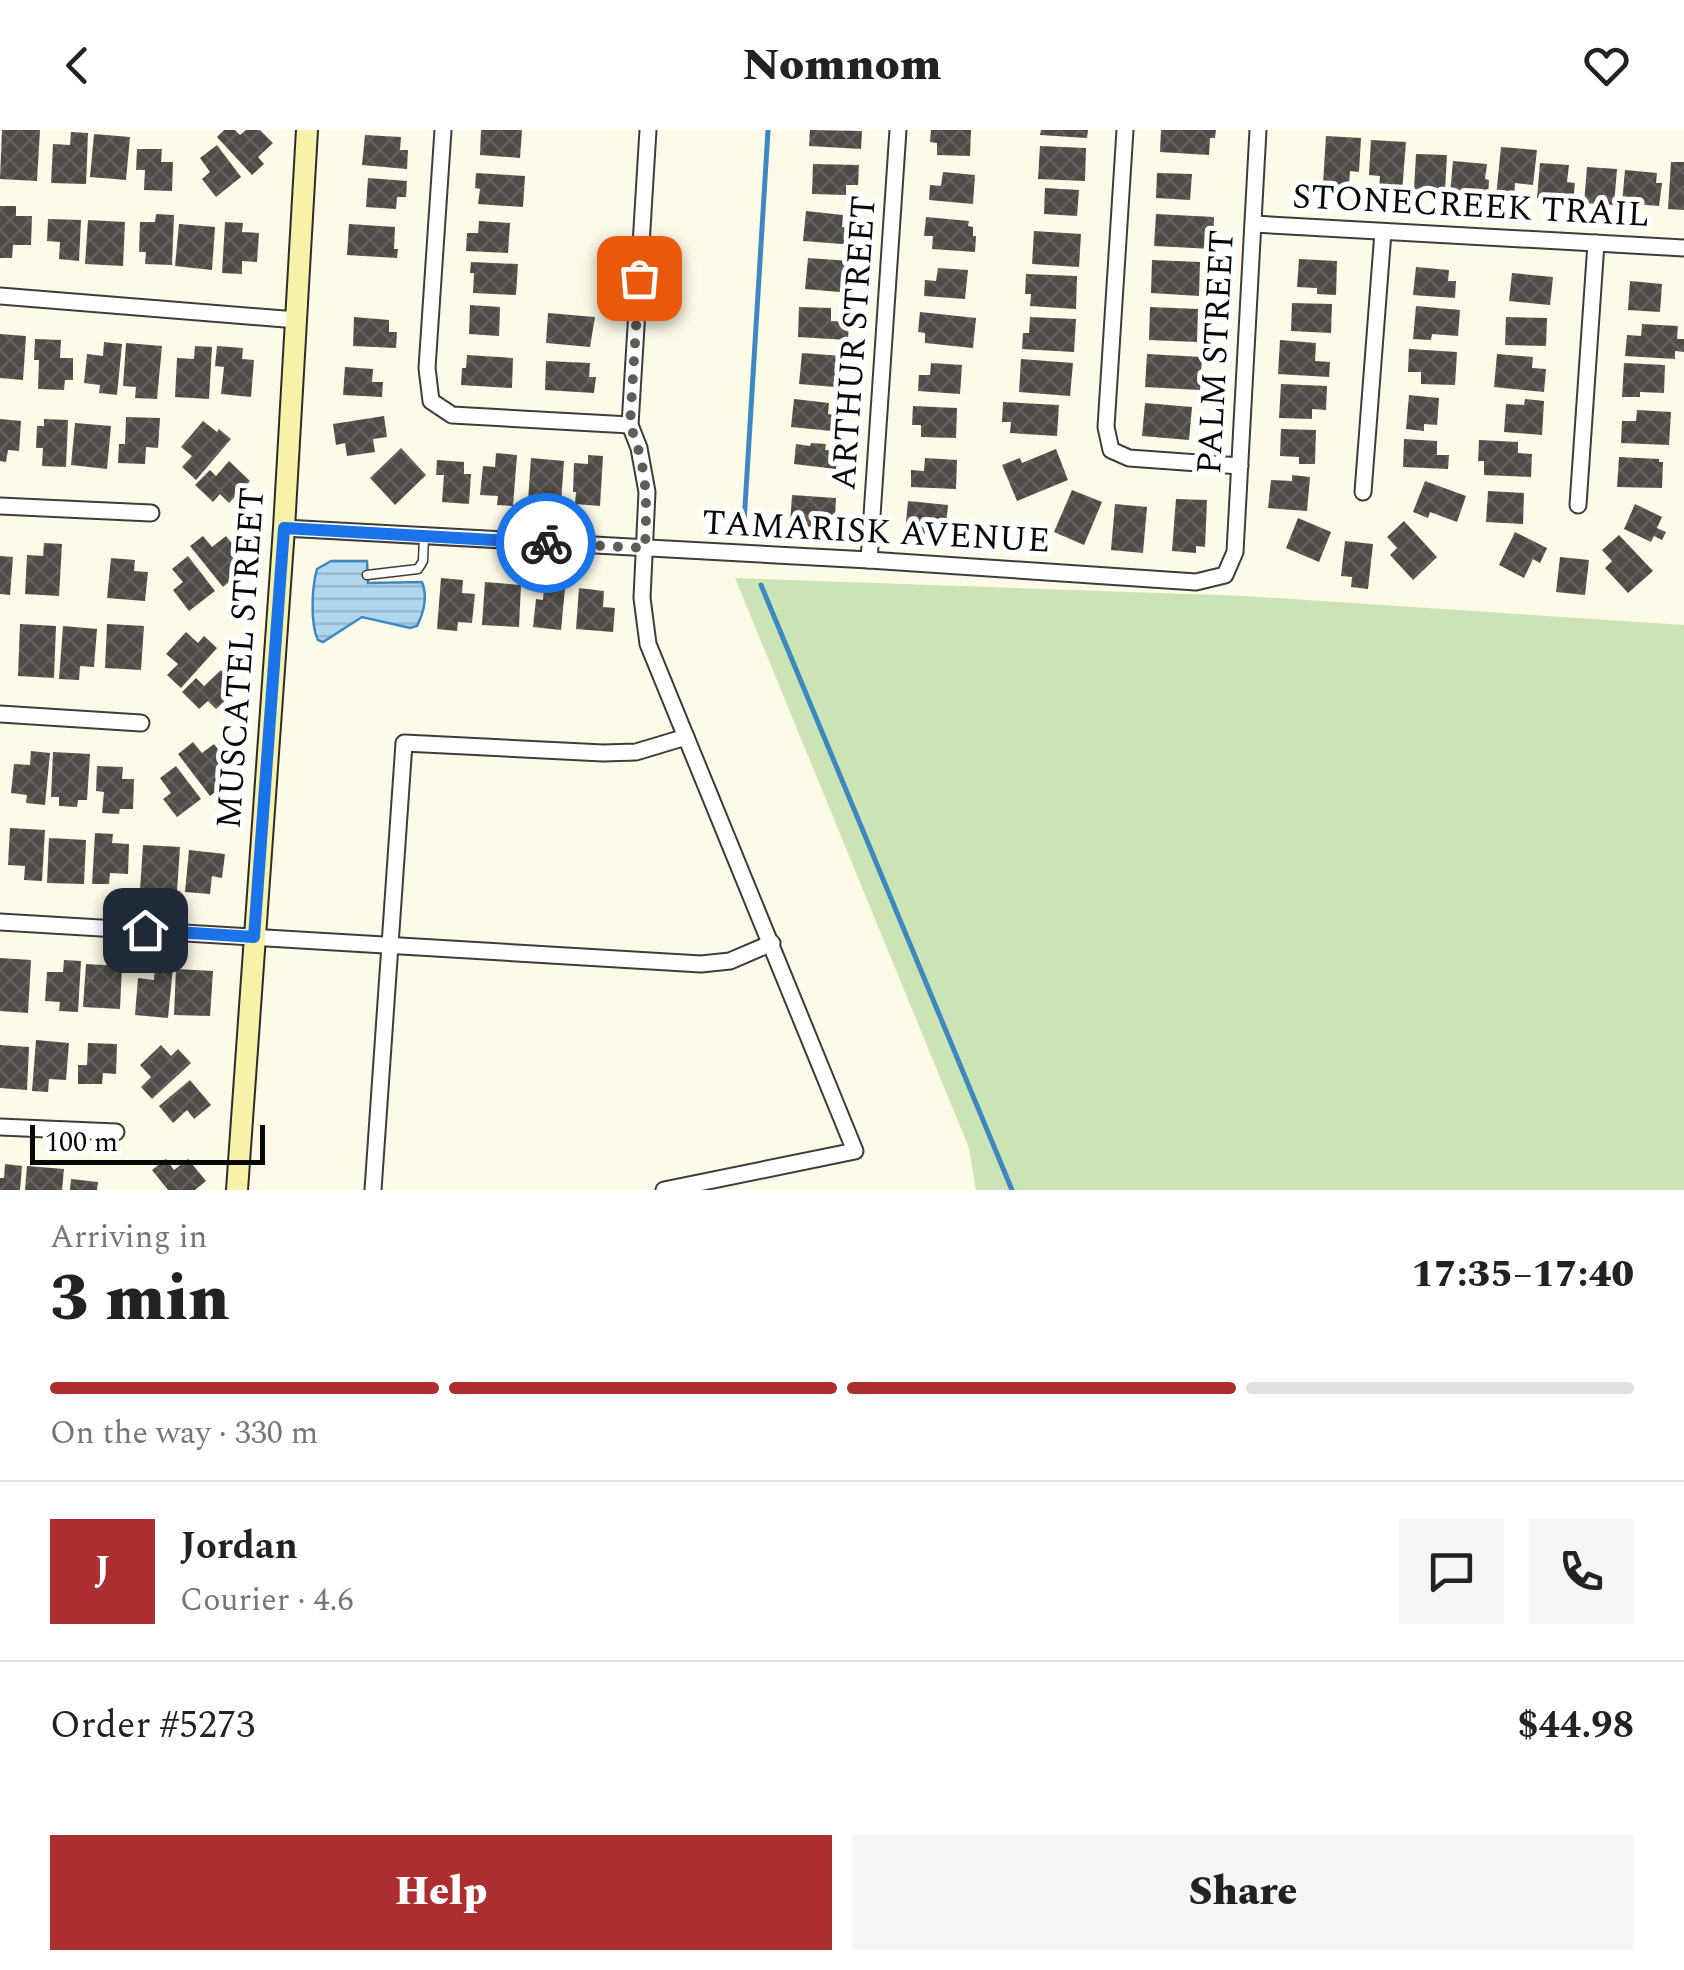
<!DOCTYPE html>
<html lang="en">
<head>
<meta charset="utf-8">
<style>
	:root { --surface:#fff; --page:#f6f6f6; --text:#222; --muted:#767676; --line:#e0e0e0; --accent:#ac2e30 }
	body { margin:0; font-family:Spectral,serif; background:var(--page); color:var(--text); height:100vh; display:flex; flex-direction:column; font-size:38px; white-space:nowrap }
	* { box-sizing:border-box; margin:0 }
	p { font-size:32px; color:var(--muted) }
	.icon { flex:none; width:55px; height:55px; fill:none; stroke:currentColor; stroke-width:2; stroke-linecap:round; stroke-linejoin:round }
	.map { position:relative; height:1060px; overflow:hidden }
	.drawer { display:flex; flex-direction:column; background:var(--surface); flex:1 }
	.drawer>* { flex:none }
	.scale { position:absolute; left:30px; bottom:25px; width:235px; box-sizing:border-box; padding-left:10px; border:5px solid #090909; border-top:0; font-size:28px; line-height:35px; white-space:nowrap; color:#090909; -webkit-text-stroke:8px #fff; paint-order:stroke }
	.pin { position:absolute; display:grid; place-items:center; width:85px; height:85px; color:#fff; margin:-42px; border-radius:20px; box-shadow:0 5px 15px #0006 }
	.courier { position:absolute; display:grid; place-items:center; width:100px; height:100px; margin:-50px; border:8px solid #1a73e8; border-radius:50%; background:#fff; color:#222; box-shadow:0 2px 12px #0007 }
	.summary em { font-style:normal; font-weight:800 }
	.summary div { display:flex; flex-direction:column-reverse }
	.summary { display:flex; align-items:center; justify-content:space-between; height:170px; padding:0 50px }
	h1 { font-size:65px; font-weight:800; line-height:75px }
	.bar { display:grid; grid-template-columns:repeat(4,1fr); gap:15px 10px; align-content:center; height:120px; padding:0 50px }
	.bar i { height:12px; border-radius:8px; background:var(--line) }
	.bar .on { background:var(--accent) }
	.bar p { grid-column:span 4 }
	.line { display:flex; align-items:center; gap:25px; padding:0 50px; border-top:2px solid var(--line) }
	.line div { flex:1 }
	.round { display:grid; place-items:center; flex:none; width:105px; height:105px; border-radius:0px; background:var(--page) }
	.action { display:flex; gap:20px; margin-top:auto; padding:20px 50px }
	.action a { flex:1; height:115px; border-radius:0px; background:var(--accent); color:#fff; font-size:40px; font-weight:800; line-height:115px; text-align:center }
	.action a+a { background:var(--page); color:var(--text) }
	header { display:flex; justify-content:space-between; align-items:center; height:130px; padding:0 50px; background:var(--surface); font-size:45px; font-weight:800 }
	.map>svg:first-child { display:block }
	.grass { fill:#cce4b5 }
	.water { fill:url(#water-rules); stroke:#3e88c1; stroke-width:2.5 }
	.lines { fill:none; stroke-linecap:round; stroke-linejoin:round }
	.stream { stroke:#3e88c1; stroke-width:5 }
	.building { fill:url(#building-cross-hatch) }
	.lane-casing { stroke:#3c3c3c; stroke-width:11 }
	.street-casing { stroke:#3c3c3c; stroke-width:19 }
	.secondary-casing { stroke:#2b2b2b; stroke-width:24 }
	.lane { stroke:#fff; stroke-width:8 }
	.street { stroke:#fff; stroke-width:15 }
	.secondary { stroke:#f8f2a8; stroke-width:20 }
	.done { stroke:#5e5d57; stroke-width:10; stroke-dasharray:0 18 }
	.route { stroke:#1a73e8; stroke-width:12 }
	.labels { text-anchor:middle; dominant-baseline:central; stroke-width:10; stroke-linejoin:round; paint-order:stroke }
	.street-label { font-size:35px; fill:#090909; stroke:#fff }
</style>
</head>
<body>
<header><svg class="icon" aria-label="back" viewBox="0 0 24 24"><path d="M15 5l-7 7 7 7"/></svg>Nomnom<svg class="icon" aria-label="heart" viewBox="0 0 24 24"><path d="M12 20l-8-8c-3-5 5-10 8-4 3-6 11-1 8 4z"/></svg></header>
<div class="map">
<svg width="1684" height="1060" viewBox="0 0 1684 1060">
	<defs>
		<pattern id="water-rules" width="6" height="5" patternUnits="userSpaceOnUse" patternTransform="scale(2.5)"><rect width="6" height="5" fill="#b1d6f0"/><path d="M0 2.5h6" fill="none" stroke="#97b6cc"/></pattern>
		<pattern id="building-cross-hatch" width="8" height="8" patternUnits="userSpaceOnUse" patternTransform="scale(2.5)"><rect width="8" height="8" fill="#514b47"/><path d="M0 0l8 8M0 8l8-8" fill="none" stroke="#65605d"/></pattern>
	</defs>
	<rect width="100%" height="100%" fill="#fdfae8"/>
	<!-- grass -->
	<polygon class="grass" points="735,448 1246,466 1684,495 1684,1060 976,1060 969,1018"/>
	<!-- water -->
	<path class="water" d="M331 431H367L368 453 422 452C428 467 424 482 417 496L410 498 362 487 323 512 318 510C310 494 312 456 317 439Z"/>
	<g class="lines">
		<!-- stream -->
		<g class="stream">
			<polyline points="744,393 768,0"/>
			<polyline points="761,455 1012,1060"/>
		</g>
	</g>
	<!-- building -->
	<g class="building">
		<polygon points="2,0 40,0 37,51 0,49"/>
		<polygon points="224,0 235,0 240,5 246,0 260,0 273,13 258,27 264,34 252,45 217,7"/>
		<polygon points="481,0 522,0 520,28 480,25"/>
		<polygon points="810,0 862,1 861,19 809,16"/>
		<polygon points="931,0 971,0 970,26 937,25 937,13 930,12"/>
		<polygon points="1041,0 1088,0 1087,8 1040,5"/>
		<polygon points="1161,0 1216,0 1215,8 1210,8 1209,25 1160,22"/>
		<polygon points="71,2 88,3 86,54 51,53 53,14 70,15"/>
		<polygon points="94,4 130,7 126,50 90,47"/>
		<polygon points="365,5 401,7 400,20 408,20 407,39 362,35"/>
		<polygon points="1326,6 1361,8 1359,42 1350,41 1349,56 1323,54"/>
		<polygon points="1371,10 1406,12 1402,62 1379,60 1380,46 1369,45"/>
		<polygon points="217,15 241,47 216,67 202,49 210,42 200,28"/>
		<polygon points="1040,16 1086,18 1085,51 1038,49"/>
		<polygon points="1501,17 1537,20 1533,55 1515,53 1514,69 1496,67"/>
		<polygon points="137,19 162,19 161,32 173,32 172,61 144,60 145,40 136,40"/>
		<polygon points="1416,24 1447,25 1445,61 1414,59"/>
		<polygon points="1453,31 1487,34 1485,49 1489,50 1488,67 1450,64"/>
		<polygon points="1671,32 1684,32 1684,80 1668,79"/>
		<polygon points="1540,33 1569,35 1567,52 1575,53 1573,71 1537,68"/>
		<polygon points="813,34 859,35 858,55 846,55 846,65 812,64"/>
		<polygon points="1587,37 1617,39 1614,75 1584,73"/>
		<polygon points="1625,40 1657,43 1656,53 1662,53 1659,76 1622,73"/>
		<polygon points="943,42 975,45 973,74 929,70 930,55 941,56"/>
		<polygon points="476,43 525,46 523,77 478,74 480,59 475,58"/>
		<polygon points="1157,43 1192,44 1190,70 1156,68"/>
		<polygon points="368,48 407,51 406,67 397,67 396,79 366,77"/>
		<polygon points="1045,58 1079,60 1077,86 1044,84"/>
		<polygon points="0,76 16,76 16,86 32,86 31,115 13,115 12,128 0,128"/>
		<polygon points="806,81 843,85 842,97 856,98 855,115 803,111"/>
		<polygon points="156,84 174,85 172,135 145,134 146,122 139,122 140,92 155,92"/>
		<polygon points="1156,84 1214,87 1213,119 1154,116"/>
		<polygon points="926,87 969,91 968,96 973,97 973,106 976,106 975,122 932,119 933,106 924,106"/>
		<polygon points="48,89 81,90 79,131 59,129 60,112 47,111"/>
		<polygon points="88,90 125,92 123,136 85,134"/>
		<polygon points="479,91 510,93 508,123 466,121 467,103 478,103"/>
		<polygon points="225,92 243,93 242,102 259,103 257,132 242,131 242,144 222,143"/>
		<polygon points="179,94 215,97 212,140 175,136"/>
		<polygon points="349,94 395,97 394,119 398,119 397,128 347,125"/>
		<polygon points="1034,101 1081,104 1079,137 1032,134"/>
		<polygon points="808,128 850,131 848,154 841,154 840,162 805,159"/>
		<polygon points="1299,129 1337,131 1336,165 1317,164 1317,158 1297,157"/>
		<polygon points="1152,130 1200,132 1199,166 1151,163"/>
		<polygon points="471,132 518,134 516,165 473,163 474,143 470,143"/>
		<polygon points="1416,137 1449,140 1448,151 1456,151 1455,168 1413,165"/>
		<polygon points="938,138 968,140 965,169 924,166 925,150 936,151"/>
		<polygon points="1512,143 1553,147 1550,175 1509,171"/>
		<polygon points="1026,144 1077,146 1076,179 1030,176 1031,164 1025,164"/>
		<polygon points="1630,151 1662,154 1660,182 1628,180"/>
		<polygon points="1292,173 1332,174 1331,203 1291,201"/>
		<polygon points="470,175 500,177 499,206 469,204"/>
		<polygon points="1416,176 1460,180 1458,206 1432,204 1431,210 1413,209"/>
		<polygon points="799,177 831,178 831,191 849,192 848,210 798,207"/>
		<polygon points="1150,177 1198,179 1197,212 1149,210"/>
		<polygon points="920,182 976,188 973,218 925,213 925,203 918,202"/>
		<polygon points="548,183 595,187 590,217 546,213"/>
		<polygon points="354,187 389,190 389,202 397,202 396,218 353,216"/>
		<polygon points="1030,187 1076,189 1074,222 1022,219 1023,203 1029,203"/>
		<polygon points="1506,187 1547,188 1546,216 1505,215"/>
		<polygon points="1642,194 1678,196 1677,209 1684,209 1684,222 1675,221 1675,229 1625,226 1627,205 1641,206"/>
		<polygon points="0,204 26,206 23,250 0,248"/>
		<polygon points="35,209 61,210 60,228 73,228 73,250 65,250 64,260 38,259 39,230 34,230"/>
		<polygon points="1280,210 1316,213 1315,231 1330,232 1329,247 1278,244"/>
		<polygon points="104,212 122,214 117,265 99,263 100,255 84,253 87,224 103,226"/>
		<polygon points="126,213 162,216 157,269 135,268 136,257 123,256"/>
		<polygon points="195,216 212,217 209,269 175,267 177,228 194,229"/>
		<polygon points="217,216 243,218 242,229 254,230 251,267 221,264 224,237 215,236"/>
		<polygon points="1409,219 1457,222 1455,255 1421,254 1421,242 1408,242"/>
		<polygon points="802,223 842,226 841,246 836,245 835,257 799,254"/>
		<polygon points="1147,224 1202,227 1200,260 1145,257"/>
		<polygon points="1497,224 1533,227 1532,238 1546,239 1544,262 1494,257"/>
		<polygon points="467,225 513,228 512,258 461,255 462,238 466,238"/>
		<polygon points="1021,229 1073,233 1070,266 1019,262"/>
		<polygon points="546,231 590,233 589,247 596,247 594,263 545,260"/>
		<polygon points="931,233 962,235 960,264 918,261 919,245 930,245"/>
		<polygon points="1624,233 1665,235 1664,263 1640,262 1640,267 1622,267"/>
		<polygon points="345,237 373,239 372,252 383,252 382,267 343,265"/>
		<polygon points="1281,254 1327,256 1326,280 1312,279 1312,289 1279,288"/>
		<polygon points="1409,265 1439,268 1437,295 1424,294 1424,301 1406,299"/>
		<polygon points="794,269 829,273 828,284 844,286 842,302 791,297"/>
		<polygon points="1525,269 1544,271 1542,305 1504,302 1506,274 1524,275"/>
		<polygon points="1003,272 1059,275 1057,306 1010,303 1011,292 1002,292"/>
		<polygon points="1145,273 1192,277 1189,310 1142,306"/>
		<polygon points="913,276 957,278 956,308 921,307 921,295 912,295"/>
		<polygon points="1637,280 1671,282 1669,315 1621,313 1622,291 1636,291"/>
		<polygon points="384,286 387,307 373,309 375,322 347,326 345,313 336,315 333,294"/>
		<polygon points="126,287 160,288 158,318 146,317 145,334 118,333 119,314 125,314"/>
		<polygon points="0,289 21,291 19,321 8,320 6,332 0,331"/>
		<polygon points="44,289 68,290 66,337 42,336 43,318 36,318 37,296 44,296"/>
		<polygon points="203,291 217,302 219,299 231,309 196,350 182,337 192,326 181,317"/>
		<polygon points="75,293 111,296 107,339 71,335"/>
		<polygon points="1281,299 1316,300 1315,334 1299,334 1299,327 1280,326"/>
		<polygon points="1404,309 1437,311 1437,325 1449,325 1448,339 1403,337"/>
		<polygon points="1479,310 1518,312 1518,323 1532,324 1531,347 1484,345 1484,331 1478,331"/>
		<polygon points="811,313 826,314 825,320 837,321 836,339 794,334 796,314 810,316"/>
		<polygon points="401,318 426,345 395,375 370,348"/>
		<polygon points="1056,319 1068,350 1017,371 1002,335 1020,328 1022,333"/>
		<polygon points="496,323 517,325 513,376 497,375 498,366 480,365 483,336 495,337"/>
		<polygon points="588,325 603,326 600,376 575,374 576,362 573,362 574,333 588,334"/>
		<polygon points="1619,327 1659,329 1659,332 1663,332 1662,358 1617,357"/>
		<polygon points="531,328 564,331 561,373 528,371"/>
		<polygon points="925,328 957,330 956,359 911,357 911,340 924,341"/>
		<polygon points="437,330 464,332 464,344 471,344 469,374 442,372 444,345 436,345"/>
		<polygon points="229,331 250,351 229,373 220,364 213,372 195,355 210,340 216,346"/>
		<polygon points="1292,345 1310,347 1307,381 1268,378 1271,350 1292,351"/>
		<polygon points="1425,351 1466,366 1457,392 1430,382 1428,388 1413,382"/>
		<polygon points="1072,360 1102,372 1084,415 1054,402"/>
		<polygon points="1488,361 1524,363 1523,394 1486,392"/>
		<polygon points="792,365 836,368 835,388 825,387 824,398 790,395"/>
		<polygon points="1176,369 1207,370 1205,417 1196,416 1196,423 1172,421"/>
		<polygon points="908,371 948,375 945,405 914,403 915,392 906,392"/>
		<polygon points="1115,374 1147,377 1143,423 1111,420"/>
		<polygon points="1635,374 1662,387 1657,398 1666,402 1662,410 1654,406 1651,412 1624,399"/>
		<polygon points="1298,388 1331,402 1319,432 1286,418"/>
		<polygon points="1404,391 1437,427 1413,450 1390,425 1397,418 1387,407"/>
		<polygon points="1515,402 1547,418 1540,433 1533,429 1524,448 1499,435"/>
		<polygon points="1619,405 1653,441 1628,463 1605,438 1612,431 1602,420"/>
		<polygon points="203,406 212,417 226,406 244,428 235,435 241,442 223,457 190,416"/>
		<polygon points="1345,411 1373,414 1368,459 1351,457 1352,447 1341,446"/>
		<polygon points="44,413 62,414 59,466 25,464 27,425 43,426"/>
		<polygon points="0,426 13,427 10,465 0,464"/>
		<polygon points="188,426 215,461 189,481 173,460 183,452 172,439"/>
		<polygon points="1560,427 1589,430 1585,465 1556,462"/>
		<polygon points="111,428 135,430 134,441 148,442 145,471 107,468"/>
		<polygon points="441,448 463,450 462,463 475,464 472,493 458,492 457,501 437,499"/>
		<polygon points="485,452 521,455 519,497 482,495"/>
		<polygon points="544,457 565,459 561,500 533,497 536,469 543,470"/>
		<polygon points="579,458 604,461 603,477 615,478 613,502 576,499"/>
		<polygon points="20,494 56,496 54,548 18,546"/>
		<polygon points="107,494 144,496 141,540 105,538"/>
		<polygon points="63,496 97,499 94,537 80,536 79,550 59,549"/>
		<polygon points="186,502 198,513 204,506 217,518 181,558 167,545 178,534 166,524"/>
		<polygon points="221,540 238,558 216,579 208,571 199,579 182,562 196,548 204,556"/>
		<polygon points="193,612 202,623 214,614 231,636 219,646 226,654 210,666 178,624"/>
		<polygon points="31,621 50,623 45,675 26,673 27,665 11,663 14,634 30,635"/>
		<polygon points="53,622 90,624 87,670 78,670 77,677 59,676 59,667 51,667"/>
		<polygon points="97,636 123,637 122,649 134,649 133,679 120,679 119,684 102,683 104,662 96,661"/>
		<polygon points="176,636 201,669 177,687 163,669 171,663 160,648"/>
		<polygon points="10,698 45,700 42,751 24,750 25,736 8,735"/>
		<polygon points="95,703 113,704 112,713 129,714 128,744 110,743 109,754 92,754"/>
		<polygon points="49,708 86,710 84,754 47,753"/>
		<polygon points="143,715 180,717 177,762 140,760"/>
		<polygon points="189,720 225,724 222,748 212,746 210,764 185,762"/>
		<polygon points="0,828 31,830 28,883 0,881"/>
		<polygon points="64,830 81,831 78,882 59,881 60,872 45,871 47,842 63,842"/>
		<polygon points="86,834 122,836 120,879 83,877"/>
		<polygon points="155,836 173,837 168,888 135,885 138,848 154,850"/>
		<polygon points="176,839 213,841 210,886 174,885"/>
		<polygon points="36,910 69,913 66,950 49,949 48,962 32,961"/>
		<polygon points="88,913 117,914 116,944 103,943 102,954 78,954 78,935 87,935"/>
		<polygon points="0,915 29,917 27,960 0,958"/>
		<polygon points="161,915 171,926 178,919 191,933 152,969 141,957 151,947 140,935"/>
		<polygon points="190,950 211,975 194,989 187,980 173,993 159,976"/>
		<polygon points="166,1029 174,1040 188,1029 206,1051 195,1060 168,1060 152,1040"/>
		<polygon points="5,1034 22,1036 20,1060 0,1060 0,1048 4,1048"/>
		<polygon points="27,1036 64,1039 62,1060 25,1060"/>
		<polygon points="71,1049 98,1052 97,1060 70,1060"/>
	</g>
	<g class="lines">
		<defs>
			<polyline id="lane" points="367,445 418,439 423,431 424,406"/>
			<g id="street">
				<polyline points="443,0 427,238 431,271 452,285 630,295"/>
				<polyline points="648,0 630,295 639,318 647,362 642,468 648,514 855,1021 664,1060"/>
				<polyline points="1125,0 1106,297 1111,320 1129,328 1240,336"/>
				<polyline points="1254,94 1684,118"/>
				<polyline points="0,166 297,190"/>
				<polyline points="1363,362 1383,102"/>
				<polyline points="1578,375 1596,113"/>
				<polyline points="0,376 151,383"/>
				<polyline points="284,398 869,430 1196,452 1225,445 1235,422 1258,0"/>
				<polyline points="869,430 898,0"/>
				<polyline points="0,584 141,593"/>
				<polyline points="0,792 701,834 730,831 772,813"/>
				<polyline points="0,997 116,1002"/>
				<polyline points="373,1060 404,613 603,623 636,622 686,607"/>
			</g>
			<polyline id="secondary" points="237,1060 284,398 307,0"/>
		</defs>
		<!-- lane casing -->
		<use href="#lane" class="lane-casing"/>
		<!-- street casing -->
		<use href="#street" class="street-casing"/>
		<!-- secondary casing -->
		<use href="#secondary" class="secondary-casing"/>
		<!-- lane -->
		<use href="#lane" class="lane"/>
		<!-- street -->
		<use href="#street" class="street"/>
		<!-- secondary -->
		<use href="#secondary" class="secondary"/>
	</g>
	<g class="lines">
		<!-- done -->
		<path class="done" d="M546 413 645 418C647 370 648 341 630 295L639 148"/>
		<!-- route -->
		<polyline class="route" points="145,800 254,807 284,398 546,413"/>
	</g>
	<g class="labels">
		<!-- street labels -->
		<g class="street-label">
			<text transform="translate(1471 76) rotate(3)">STONECREEK TRAIL</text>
			<text transform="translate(854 213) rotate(-86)">ARTHUR STREET</text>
			<text transform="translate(1216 222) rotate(-87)">PALM STREET</text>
			<text transform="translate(876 402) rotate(3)">TAMARISK AVENUE</text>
			<text transform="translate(241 528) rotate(-86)">MUSCATEL STREET</text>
		</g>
	</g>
</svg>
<div class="scale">100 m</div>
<div class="pin" style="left:639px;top:148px;background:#ea580c"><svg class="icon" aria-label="bag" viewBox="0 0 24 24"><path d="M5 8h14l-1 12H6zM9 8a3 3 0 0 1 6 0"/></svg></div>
<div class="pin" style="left:145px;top:800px;background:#1f2937"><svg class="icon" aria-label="home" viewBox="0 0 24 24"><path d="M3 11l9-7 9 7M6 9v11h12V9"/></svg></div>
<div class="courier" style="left:546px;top:413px"><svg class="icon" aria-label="bike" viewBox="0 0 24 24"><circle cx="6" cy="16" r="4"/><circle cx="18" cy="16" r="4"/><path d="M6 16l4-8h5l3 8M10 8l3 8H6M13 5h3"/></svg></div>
</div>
<section class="drawer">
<div class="summary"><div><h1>3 min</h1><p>Arriving in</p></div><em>17:35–17:40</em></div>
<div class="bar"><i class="on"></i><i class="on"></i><i class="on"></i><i></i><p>On the way · 330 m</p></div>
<div class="line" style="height:180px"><b class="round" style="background:var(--accent);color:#fff">J</b><div><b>Jordan</b><p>Courier · 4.6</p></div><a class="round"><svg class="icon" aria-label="chat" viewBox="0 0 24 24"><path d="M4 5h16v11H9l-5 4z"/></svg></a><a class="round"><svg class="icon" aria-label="phone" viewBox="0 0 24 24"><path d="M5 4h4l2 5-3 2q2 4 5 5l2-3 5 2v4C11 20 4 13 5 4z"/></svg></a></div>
<div class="line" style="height:130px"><div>Order #5273</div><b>$44.98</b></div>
<div class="action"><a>Help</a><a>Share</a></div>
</section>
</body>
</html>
